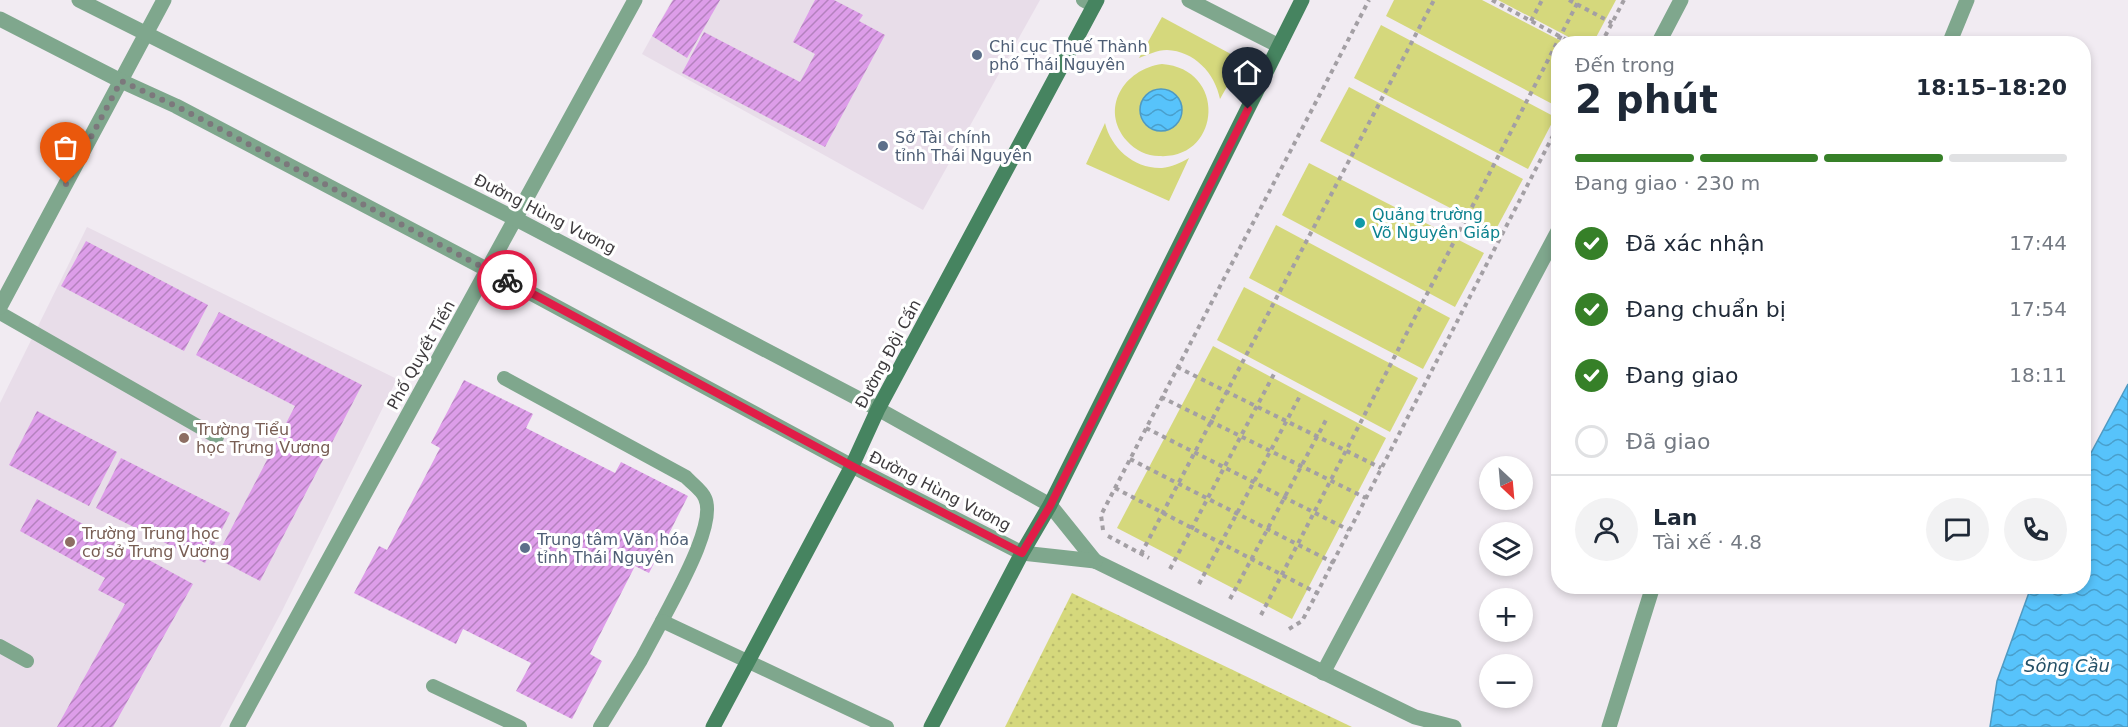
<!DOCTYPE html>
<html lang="vi">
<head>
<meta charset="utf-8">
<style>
	:root { --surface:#fff; --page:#f2f2f3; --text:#1f2937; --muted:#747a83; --line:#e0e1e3; --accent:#368028 }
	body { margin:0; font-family:"DejaVu Sans",sans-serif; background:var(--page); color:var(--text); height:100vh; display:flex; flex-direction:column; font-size:22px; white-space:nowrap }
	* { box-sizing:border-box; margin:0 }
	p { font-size:20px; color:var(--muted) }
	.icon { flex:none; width:33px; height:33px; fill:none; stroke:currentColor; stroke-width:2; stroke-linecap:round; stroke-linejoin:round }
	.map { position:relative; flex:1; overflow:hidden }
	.side { position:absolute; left:1551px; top:36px; width:540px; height:558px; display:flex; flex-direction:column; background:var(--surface); border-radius:24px; box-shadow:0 3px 9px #0003 }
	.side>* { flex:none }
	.needle { width:39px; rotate:154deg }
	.tools { position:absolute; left:1479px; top:456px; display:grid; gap:12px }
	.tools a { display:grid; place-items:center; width:54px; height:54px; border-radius:50%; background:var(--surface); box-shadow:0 3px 9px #0003; font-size:30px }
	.pin { position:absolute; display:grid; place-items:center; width:51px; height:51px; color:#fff; margin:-62px -26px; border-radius:50% 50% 50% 0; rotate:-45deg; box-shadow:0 0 6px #0007 }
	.pin .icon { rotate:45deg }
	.courier { position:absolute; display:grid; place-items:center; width:60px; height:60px; margin:-30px; border:4px solid #e11d48; border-radius:50%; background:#fff; color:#222; box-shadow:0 2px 8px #0007 }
	.overview em { font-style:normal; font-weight:800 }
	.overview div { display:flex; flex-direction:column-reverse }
	.overview { display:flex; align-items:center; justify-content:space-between; height:102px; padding:0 24px }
	h1 { font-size:39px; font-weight:800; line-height:45px }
	.bar { display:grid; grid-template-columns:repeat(4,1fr); gap:9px 6px; align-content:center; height:72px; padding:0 24px }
	.bar i { height:8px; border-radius:4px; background:var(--line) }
	.bar .selected { background:var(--accent) }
	.bar p { grid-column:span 4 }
	.line { display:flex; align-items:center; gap:15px; padding:0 24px; border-top:2px solid var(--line) }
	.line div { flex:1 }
	.round { display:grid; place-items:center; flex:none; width:63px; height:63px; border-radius:32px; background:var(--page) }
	ol { padding:0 24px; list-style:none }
	li { display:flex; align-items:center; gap:18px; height:66px }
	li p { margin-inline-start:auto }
	li .icon { padding:6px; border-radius:50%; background:var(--accent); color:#fff; stroke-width:4 }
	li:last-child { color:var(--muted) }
	li i { width:33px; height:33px; border:3px solid var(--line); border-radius:50% }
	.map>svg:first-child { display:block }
	.built { fill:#e8dde9 }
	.grass { fill:#d5d87c; fill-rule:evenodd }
	.park { fill:url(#park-dots) }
	.water { fill:url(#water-waves); stroke:#4f9ac2; stroke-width:1.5 }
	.building { fill:url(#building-hatch) }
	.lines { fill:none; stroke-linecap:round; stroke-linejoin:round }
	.path { stroke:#a39fa4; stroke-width:4; stroke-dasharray:4.5 4.5; stroke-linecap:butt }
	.service { stroke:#7fa78d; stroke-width:14 }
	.minor { stroke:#7fa78d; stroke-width:15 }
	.tertiary { stroke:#7fa78d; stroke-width:15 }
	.secondary { stroke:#468460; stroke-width:15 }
	.done { stroke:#7c787c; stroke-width:6; stroke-dasharray:0 10.8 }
	.route { stroke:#e11d48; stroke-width:8 }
	.service-dot { fill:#5c6f8a; stroke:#fff; stroke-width:2 }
	.culture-dot { fill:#0f9aa8; stroke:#fff; stroke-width:2 }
	.education-dot { fill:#8d6e63; stroke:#fff; stroke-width:2 }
	.labels { text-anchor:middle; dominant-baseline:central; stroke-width:6; stroke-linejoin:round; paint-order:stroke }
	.service-label { font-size:16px; fill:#4e5e75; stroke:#fff; text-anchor:start }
	.street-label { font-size:16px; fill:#3d3a3d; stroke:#fff }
	.culture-label { font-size:16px; fill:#0d838f; stroke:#fff; text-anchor:start }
	.education-label { font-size:16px; fill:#785e54; stroke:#fff; text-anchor:start }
	.water-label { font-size:18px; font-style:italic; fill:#245067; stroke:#fff }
</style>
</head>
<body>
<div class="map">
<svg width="2128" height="727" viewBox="0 0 2128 727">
	<defs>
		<pattern id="park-dots" width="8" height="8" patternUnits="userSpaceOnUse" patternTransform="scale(1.5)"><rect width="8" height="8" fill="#d5d87c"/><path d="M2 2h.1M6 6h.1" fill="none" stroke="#b8ba6c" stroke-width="1.8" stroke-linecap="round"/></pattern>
		<pattern id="water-waves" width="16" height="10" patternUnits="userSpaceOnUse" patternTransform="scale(1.5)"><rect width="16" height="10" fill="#57c3fb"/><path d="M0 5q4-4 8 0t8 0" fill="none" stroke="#499fcc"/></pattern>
		<pattern id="building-hatch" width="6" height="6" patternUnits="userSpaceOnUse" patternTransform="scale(1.5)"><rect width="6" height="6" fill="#dd9de9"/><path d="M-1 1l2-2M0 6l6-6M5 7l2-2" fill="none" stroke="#b481be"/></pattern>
	</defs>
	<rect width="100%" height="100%" fill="#f1ebf2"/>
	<!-- built -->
	<g class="built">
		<polygon points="672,0 1040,0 923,210 642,54"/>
		<polygon points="87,227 397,379 282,611 220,727 0,727 0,403"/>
	</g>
	<!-- grass -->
	<g class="grass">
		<polygon points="1394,0 1482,0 1565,43 1558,44 1558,107 1386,16"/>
		<polygon points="1498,0 1616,0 1593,43 1582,44"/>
		<path d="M1162 17 1242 60 1220 99C1215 73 1194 51 1167 50 1157 50 1147 55 1139 58Z"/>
		<polygon points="1381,25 1555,117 1528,169 1354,78"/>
		<path d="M1162 64C1228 69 1221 160 1159 156 1147 156 1135 150 1127 141 1099 109 1124 69 1162 64ZM1142 103 1182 111 1177 124 1141 117Z"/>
		<polygon points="1349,87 1523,179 1495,231 1320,141"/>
		<path d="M1105 123C1111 148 1134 169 1162 168 1171 167 1181 163 1189 158L1169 201 1086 164Z"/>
		<polygon points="1309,163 1484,253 1455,307 1282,215"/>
		<polygon points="1276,225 1450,318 1423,369 1249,278"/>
		<polygon points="1244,287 1418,378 1390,432 1217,340"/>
		<polygon points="1213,346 1386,438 1292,619 1117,528"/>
	</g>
	<!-- park -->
	<polygon class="park" points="1072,593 1352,727 1005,727"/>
	<!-- water -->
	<g class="water">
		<circle cx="1161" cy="110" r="21"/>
		<polygon points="2128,384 2128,727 1990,727 1997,681 2031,587 2084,586 2084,466"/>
	</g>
	<!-- building -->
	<g class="building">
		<polygon points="673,0 720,0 687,58 652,36"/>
		<polygon points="815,0 834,0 863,15 859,21 885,35 825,147 682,73 704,32 800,82 815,54 793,42"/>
		<polygon points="86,241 208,305 184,351 61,286"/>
		<polygon points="219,312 362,385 260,581 216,558 295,406 196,355"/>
		<polygon points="464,380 533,414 526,428 615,473 621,462 688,496 649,573 635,566 590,654 602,661 572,719 516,691 531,663 463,629 456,644 354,593 379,546 387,550 440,448 431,443"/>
		<polygon points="37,411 117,452 89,506 9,465"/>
		<polygon points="121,458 230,513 205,563 96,508"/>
		<polygon points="37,499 193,584 113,727 57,727 125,604 98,590 105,578 20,531"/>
	</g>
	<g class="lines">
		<!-- path -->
		<g class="path">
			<polyline points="1492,0 1574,44"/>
			<polyline points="1569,0 1612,23"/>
			<polyline points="1531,21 1542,0"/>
			<polyline points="1601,44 1624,0"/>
			<polyline points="1177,367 1381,468"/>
			<polyline points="1161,397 1366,498"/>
			<polyline points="1146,428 1349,530"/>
			<polyline points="1130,459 1334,563"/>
			<polyline points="1115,488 1317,593"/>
			<polyline points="1103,530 1101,515 1369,0"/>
			<polyline points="1108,536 1149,558"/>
			<polyline points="1141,554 1434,0"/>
			<polyline points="1170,569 1274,374"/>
			<polyline points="1199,584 1301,394"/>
			<polyline points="1230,599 1326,420"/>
			<polyline points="1261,615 1579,0"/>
			<polyline points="1289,629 1302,621 1317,593 1558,126"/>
		</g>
		<!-- service -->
		<g class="service">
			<polyline points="1083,0 1094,6"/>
			<polyline points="0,313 217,437"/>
			<path d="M504 378 686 477C691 483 702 490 705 498 717 524 675 595 662 621"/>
			<polyline points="0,646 27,661"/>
			<polyline points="433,686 520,727"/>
			<polyline points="600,727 641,660 662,621 887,727"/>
		</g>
		<!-- minor -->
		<g class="minor">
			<polyline points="1658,44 1681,0"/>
			<polyline points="1949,44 1967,0"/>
			<polyline points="0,307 164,0"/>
			<polyline points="1095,561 1415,717 1454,727"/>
			<polyline points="1323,673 1558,231"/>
			<polyline points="237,727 635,0"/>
			<polyline points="1609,727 1653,586"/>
		</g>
		<!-- tertiary -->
		<g class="tertiary">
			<polyline points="79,0 516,219 878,409 1050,505 1095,561"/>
			<polyline points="1189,0 1279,46"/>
			<polyline points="0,19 121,81 176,106 488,270 852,466 1022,553 1095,561"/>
		</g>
		<!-- secondary -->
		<g class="secondary">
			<polyline points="713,727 852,466 878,409 1097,0"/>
			<polyline points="931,727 1022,553 1050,505 1302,0"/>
		</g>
	</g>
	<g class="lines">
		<!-- done -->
		<polyline class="done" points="66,184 121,81 176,106 507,280"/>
		<!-- route -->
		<polyline class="route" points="507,280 852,466 1022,553 1050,506 1248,109"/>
	</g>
	<!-- markers -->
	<g class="service-dot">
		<circle cx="977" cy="55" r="6"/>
		<circle cx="883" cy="146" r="6"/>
		<circle cx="525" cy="548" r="6"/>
	</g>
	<circle class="culture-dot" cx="1360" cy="223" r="6"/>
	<g class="education-dot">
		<circle cx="184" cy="438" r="6"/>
		<circle cx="70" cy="542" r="6"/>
	</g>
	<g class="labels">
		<!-- service labels -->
		<g class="service-label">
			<text x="989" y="46">Chi cục Thuế Thành<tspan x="989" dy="18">phố Thái Nguyên</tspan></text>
			<text x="895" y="137">Sở Tài chính<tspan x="895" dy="18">tỉnh Thái Nguyên</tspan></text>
			<text x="537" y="539">Trung tâm Văn hóa<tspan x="537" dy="18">tỉnh Thái Nguyên</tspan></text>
		</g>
		<!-- street labels -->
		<g class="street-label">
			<text transform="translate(545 214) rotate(27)">Đường Hùng Vương</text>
			<text transform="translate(888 354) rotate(-62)">Đường Đội Cấn</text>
			<text transform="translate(421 355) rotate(-61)">Phố Quyết Tiến</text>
			<text transform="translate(940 491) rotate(27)">Đường Hùng Vương</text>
		</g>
		<!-- culture labels -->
		<g class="culture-label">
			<text x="1372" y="214">Quảng trường<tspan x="1372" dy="18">Võ Nguyên Giáp</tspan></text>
		</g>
		<!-- education labels -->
		<g class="education-label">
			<text x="196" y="429">Trường Tiểu<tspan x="196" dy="18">học Trưng Vương</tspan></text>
			<text x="82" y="533">Trường Trung học<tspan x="82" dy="18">cơ sở Trưng Vương</tspan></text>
		</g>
		<!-- water labels -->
		<g class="water-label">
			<text x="2067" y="665">Sông Cầu</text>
		</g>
	</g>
</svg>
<div class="tools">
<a><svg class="needle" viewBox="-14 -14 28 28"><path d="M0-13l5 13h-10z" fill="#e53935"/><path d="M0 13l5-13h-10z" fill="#747a83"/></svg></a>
<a><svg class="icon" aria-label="layers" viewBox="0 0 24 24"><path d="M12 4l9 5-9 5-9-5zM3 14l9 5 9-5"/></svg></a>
<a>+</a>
<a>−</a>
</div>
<div class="pin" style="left:66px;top:184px;background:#ea580c"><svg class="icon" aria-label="bag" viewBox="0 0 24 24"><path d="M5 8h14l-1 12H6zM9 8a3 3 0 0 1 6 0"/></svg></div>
<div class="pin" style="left:1248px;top:109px;background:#1f2937"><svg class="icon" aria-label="home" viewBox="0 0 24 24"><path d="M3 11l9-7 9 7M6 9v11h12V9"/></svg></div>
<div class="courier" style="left:507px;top:280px"><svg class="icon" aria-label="bike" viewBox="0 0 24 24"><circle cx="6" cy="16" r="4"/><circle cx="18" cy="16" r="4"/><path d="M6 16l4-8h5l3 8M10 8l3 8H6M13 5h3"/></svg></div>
<section class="side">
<div class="overview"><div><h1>2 phút</h1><p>Đến trong</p></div><em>18:15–18:20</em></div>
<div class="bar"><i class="selected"></i><i class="selected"></i><i class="selected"></i><i></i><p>Đang giao · 230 m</p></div>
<ol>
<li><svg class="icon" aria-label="check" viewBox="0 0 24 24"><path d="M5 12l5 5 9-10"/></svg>Đã xác nhận<p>17:44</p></li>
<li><svg class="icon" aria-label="check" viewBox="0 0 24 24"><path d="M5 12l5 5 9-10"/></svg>Đang chuẩn bị<p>17:54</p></li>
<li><svg class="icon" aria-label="check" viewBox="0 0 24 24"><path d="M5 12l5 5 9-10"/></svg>Đang giao<p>18:11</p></li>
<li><i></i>Đã giao</li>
</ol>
<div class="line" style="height:108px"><a class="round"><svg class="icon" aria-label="person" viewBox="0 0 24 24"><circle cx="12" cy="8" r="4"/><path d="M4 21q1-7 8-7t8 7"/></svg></a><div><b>Lan</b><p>Tài xế · 4.8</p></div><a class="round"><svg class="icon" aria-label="chat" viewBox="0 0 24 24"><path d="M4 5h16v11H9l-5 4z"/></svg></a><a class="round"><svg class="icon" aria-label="phone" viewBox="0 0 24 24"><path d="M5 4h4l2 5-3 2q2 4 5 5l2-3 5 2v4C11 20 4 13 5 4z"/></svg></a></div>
</section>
</div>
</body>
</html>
